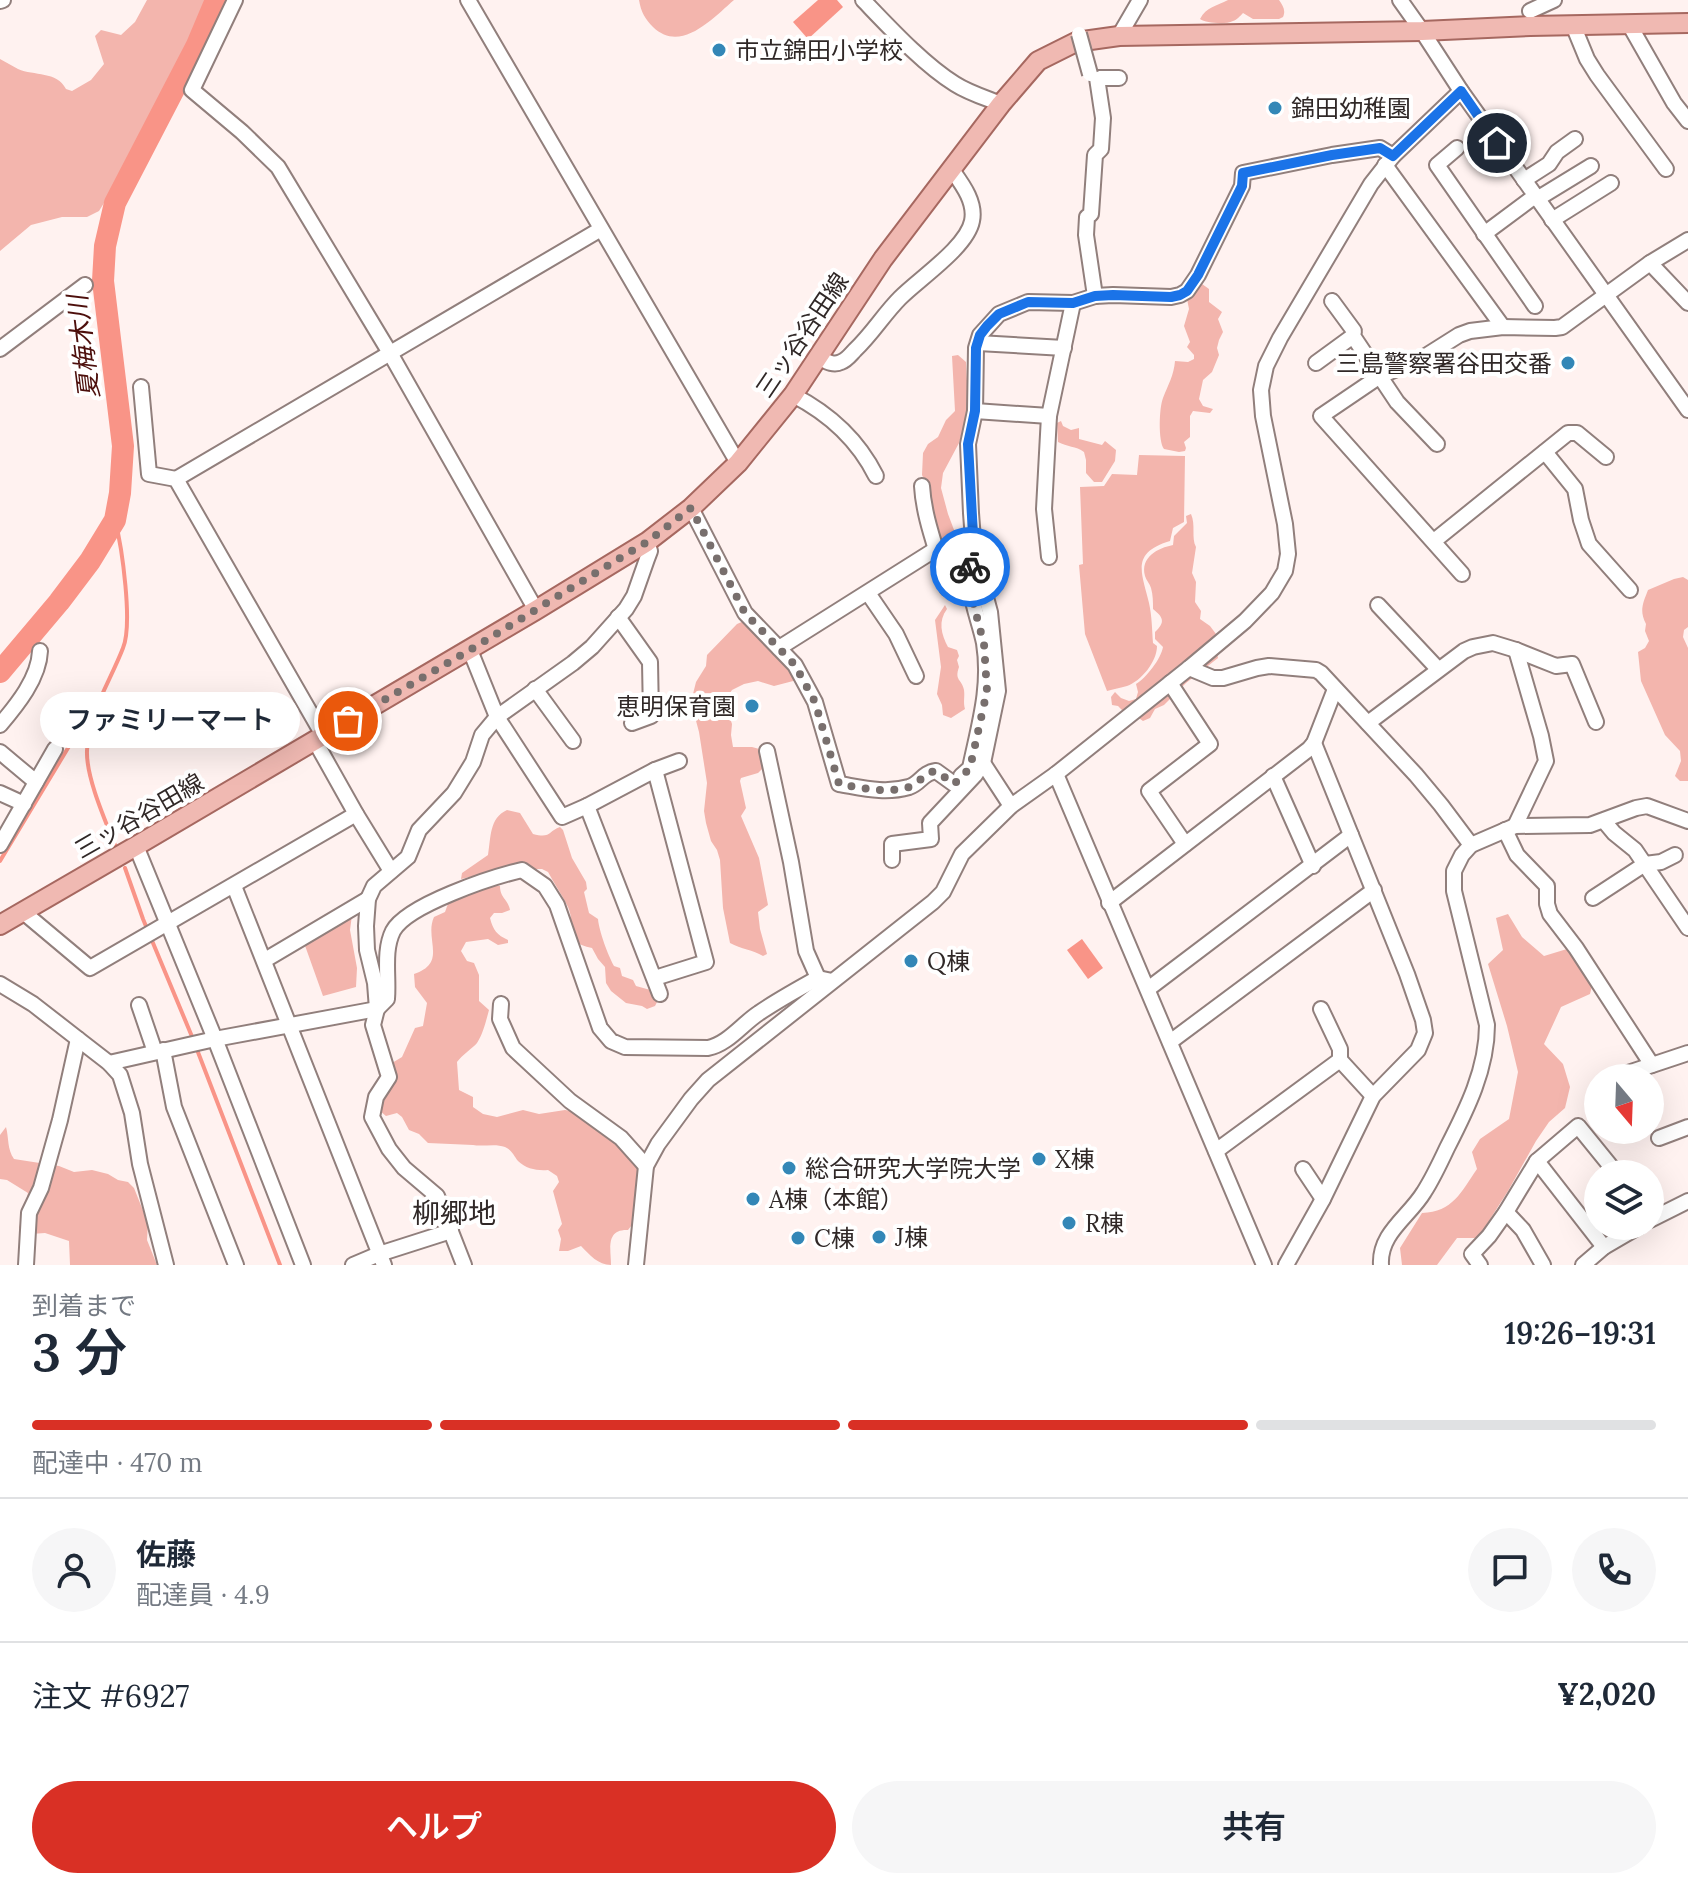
<!DOCTYPE html>
<html lang="ja">
<head>
<meta charset="utf-8">
<style>
	:root { --surface:#fff; --page:#f6f6f7; --text:#1f2937; --muted:#747a83; --line:#e0e1e3; --accent:#d93025 }
	body { margin:0; font-family:Lora,"Noto Sans JP",serif; background:var(--page); color:var(--text); height:100vh; display:flex; flex-direction:column; font-size:30px; white-space:nowrap }
	* { box-sizing:border-box; margin:0 }
	p { font-size:26px; color:var(--muted) }
	.icon { flex:none; width:44px; height:44px; fill:none; stroke:currentColor; stroke-width:2; stroke-linecap:round; stroke-linejoin:round }
	.map { position:relative; height:1265px; overflow:hidden }
	.details { display:flex; flex-direction:column; background:var(--surface); flex:1 }
	.details>* { flex:none }
	.needle { width:52px; rotate:161deg }
	.controls { position:absolute; left:1584px; top:1064px; display:grid; gap:16px }
	.controls a { display:grid; place-items:center; width:80px; height:80px; border-radius:50%; background:var(--surface); box-shadow:0 8px 32px #0002; font-size:40px }
	.pin { position:absolute; display:grid; place-items:center; width:68px; height:68px; color:#fff; margin:-34px; border:4px solid #fff; border-radius:50%; box-shadow:0 2px 8px #0007 }
	.courier { position:absolute; display:grid; place-items:center; width:80px; height:80px; margin:-40px; border:6px solid #1a73e8; border-radius:50%; background:#fff; color:#222; box-shadow:0 2px 10px #0007 }
	.bubble { position:absolute; height:56px; border-radius:28px; background:var(--surface); box-shadow:0 8px 32px #0002; font-size:26px; font-weight:600; line-height:56px; text-align:center }
	.summary em { font-style:normal; font-weight:600 }
	.summary div { display:flex; flex-direction:column-reverse }
	.summary { display:flex; align-items:center; justify-content:space-between; height:136px; padding:0 32px }
	h1 { font-size:52px; font-weight:600; line-height:60px }
	.bar { display:grid; grid-template-columns:repeat(4,1fr); gap:12px 8px; align-content:center; height:96px; padding:0 32px }
	.bar i { height:10px; border-radius:6px; background:var(--line) }
	.bar .selected { background:var(--accent) }
	.bar p { grid-column:span 4 }
	.line { display:flex; align-items:center; gap:20px; padding:0 32px; border-top:2px solid var(--line) }
	.line div { flex:1 }
	.round { display:grid; place-items:center; flex:none; width:84px; height:84px; border-radius:42px; background:var(--page) }
	.action { display:flex; gap:16px; margin-top:auto; padding:16px 32px }
	.action a { flex:1; height:92px; border-radius:48px; background:var(--accent); color:#fff; font-size:32px; font-weight:600; line-height:92px; text-align:center }
	.action a+a { background:var(--page); color:var(--text) }
	.map>svg:first-child { display:block }
	.green { fill:#f3b5ad }
	.water { fill:#f99487 }
	.lines { fill:none; stroke-linecap:round; stroke-linejoin:round }
	.stream { stroke:#f99487; stroke-width:4 }
	.river { stroke:#f99487; stroke-width:22 }
	.minor-casing { stroke:#917f7c; stroke-width:18 }
	.major-casing { stroke:#a66860; stroke-width:22 }
	.minor { stroke:#fff; stroke-width:14 }
	.major { stroke:#f0b9b2; stroke-width:18 }
	.minor-bridge-casing { stroke:#917f7c; stroke-width:18; stroke-linecap:butt }
	.minor-bridge { stroke:#fff; stroke-width:14 }
	.done { stroke:#786f6d; stroke-width:8; stroke-dasharray:0 14.4 }
	.route { stroke:#1a73e8; stroke-width:10 }
	.poi-dot { fill:#3387b7; stroke:#fff; stroke-width:3 }
	.labels { text-anchor:middle; dominant-baseline:central; stroke-width:8; stroke-linejoin:round; paint-order:stroke }
	.poi-label { font-size:24px; fill:#302827; stroke:#fff; text-anchor:start }
	.street-label { font-size:24px; fill:#302827; stroke:#fff }
	.water-label { font-size:26px; font-style:italic; fill:#4d0f0c; stroke:#fff }
	.quarter-label { font-size:28px; fill:#302827; stroke:#fff }
</style>
</head>
<body>
<div class="map">
<svg width="1688" height="1265" viewBox="0 0 1688 1265">
	<rect width="100%" height="100%" fill="#fff2f0"/>
	<!-- green -->
	<g class="green">
		<path d="M147 0H211L165 94 109 195 99 211 87 217H62L31 225 0 251V59C6 62 12 66 18 69 34 76 57 71 66 89L72 91 91 80 104 64 95 36 101 30 121 35 135 22Z"/>
		<path d="M639 0H734C713 18 681 54 653 27 645 19 641 12 639 0Z"/>
		<path d="M1228 0H1279C1283 6 1286 10 1283 17L1279 19H1253L1243 13C1240 16 1237 20 1233 21 1225 25 1206 23 1200 19 1206 7 1217 6 1228 0Z"/>
		<path d="M1202 284 1209 289V302L1222 312 1218 319 1223 332 1219 340 1217 348 1219 355 1212 372 1203 380 1199 399 1203 406 1213 409 1210 413 1193 411 1190 416V437L1184 442 1186 448 1185 451 1179 452 1164 449C1158 441 1159 408 1163 398 1168 385 1174 375 1175 361L1188 362 1194 359V355L1187 347 1190 342 1184 326 1189 309 1187 299 1195 286Z"/>
		<polygon points="958,355 966,362 968,399 964,425 959,443 943,473 941,488 948,514 962,551 961,576 953,583 948,581 938,546 927,486 922,475 923,453 928,444 938,437 946,420 955,411 952,356"/>
		<path d="M1061 421 1063 426 1071 430 1079 428V439L1102 445 1105 441 1116 450 1115 461 1102 482H1094L1086 473V460L1084 452C1076 446 1067 447 1058 442L1057 423Z"/>
		<path d="M1139 455 1185 456 1184 522 1173 528 1170 541C1130 553 1142 573 1149 603 1152 616 1152 630 1153 643L1157 646C1157 662 1141 681 1127 686 1121 688 1113 689 1107 691L1085 634 1079 565 1083 564 1080 487 1104 486 1112 474 1137 475Z"/>
		<path d="M1191 514C1196 525 1191 538 1196 547L1192 573 1196 582 1195 602 1201 611 1200 619 1210 626 1216 634 1214 639 1218 658 1186 683 1164 705 1155 709 1150 718 1143 721 1129 711H1123L1118 706 1112 705 1111 697 1115 692 1121 698 1129 701 1136 699 1138 692 1136 684C1146 678 1161 659 1163 647L1155 639V632C1166 622 1163 617 1153 609 1153 602 1153 595 1151 588 1150 584 1146 580 1145 576 1140 557 1158 548 1173 545L1174 536 1187 523 1186 516Z"/>
		<path d="M1683 577 1688 580V627L1684 630 1683 637 1688 648V781H1680L1675 776 1681 761 1680 751 1665 735 1641 681 1638 652 1645 648 1649 641 1645 631 1646 624C1639 611 1643 603 1648 590L1674 579Z"/>
		<path d="M945 605 947 609C938 621 941 634 948 647L957 650 959 656 957 660 959 667C954 681 962 679 964 690 965 697 963 702 965 709L951 718 943 715 942 705 937 694 941 667 935 620Z"/>
		<path d="M744 621 782 655 797 680 774 686 758 681 744 684 732 690 727 697 728 712 732 724 731 735 733 747H752L763 750 766 765 758 773 741 778 740 781 746 808 741 816 759 858 768 905 758 912 760 929 767 954 763 956C753 950 741 949 730 943L723 908 720 860 717 850 711 841 706 823 704 811 707 783 699 732 691 702 696 682 706 666 707 655 737 624Z"/>
		<path d="M507 810 520 813 533 834C551 839 548 831 560 827L563 830 572 858 586 882 587 889 584 892 589 913 598 919C599 931 608 955 614 966L620 968 622 976 633 980 636 986 654 991 658 1000 655 1006 647 1009 642 1006 626 1003 611 991 606 983 605 967 598 959 592 948C561 942 577 927 568 907 562 895 554 883 548 872L542 869H534L530 866H518L461 879 462 873 488 855C491 838 489 818 507 810Z"/>
		<path d="M491 884 500 886C500 898 508 899 510 910L502 913H494L490 918C493 930 497 935 508 940V943L498 945 488 939 466 942 461 951 467 961 474 963 479 975V1001L489 1010C486 1021 483 1034 477 1043 473 1048 462 1055 457 1062L459 1090 473 1097V1107L483 1114 497 1117 523 1110 539 1114 565 1110 576 1112 620 1142 640 1169 635 1221 628 1230C605 1229 611 1250 611 1265 598 1265 590 1255 581 1246L568 1251H559L561 1239 558 1230 562 1224 553 1191 559 1182 557 1176 548 1170C538 1171 526 1169 518 1161 514 1156 512 1150 505 1147 495 1143 483 1147 473 1145 458 1144 443 1144 428 1143L419 1134 409 1130 402 1117 397 1113 386 1116 380 1111 385 1077 392 1063 402 1057 415 1028 423 1026 427 1003 415 987 414 974C448 963 424 939 434 917L445 912 449 901Z"/>
		<path d="M1508 914 1522 937 1544 956 1567 949 1592 986 1590 994 1561 1007 1544 1044 1563 1064 1570 1087 1565 1108 1549 1122 1536 1141 1508 1191 1478 1238H1457L1437 1265H1402L1400 1248 1422 1213C1453 1212 1461 1192 1477 1169L1472 1152 1480 1139 1509 1119 1518 1072 1507 1026 1488 964 1503 950 1496 918Z"/>
		<polygon points="352,915 350,930 357,968 356,987 323,996 303,940"/>
		<path d="M6 1127C9 1138 7 1149 14 1159L59 1166 74 1172 92 1170 108 1174 118 1180 128 1182 134 1188 148 1223 147 1240 157 1265H70L69 1241 45 1233 31 1234 19 1228 28 1193 7 1180 0 1179V1135Z"/>
	</g>
	<!-- water -->
	<g class="water">
		<polygon points="818,0 837,0 843,7 808,39 793,22"/>
		<polygon points="1082,939 1103,968 1088,979 1067,950"/>
	</g>
	<g class="lines">
		<!-- stream -->
		<g class="stream">
			<path d="M115 520C122 547 133 624 123 648 110 682 88 713 87 751 86 777 105 820 115 845"/>
			<polyline points="0,861 74,738 82,726 91,720"/>
			<polyline points="125,868 143,919 193,1039"/>
			<polyline points="196,1047 280,1265"/>
		</g>
		<!-- river -->
		<polyline class="river" points="0,672 59,602 90,561 115,520 120,493 123,446 103,281 105,246 115,203 197,45 216,0"/>
		<defs>
			<g id="minor">
				<polyline points="235,0 192,90 242,132 278,167 390,353 536,610"/>
				<polyline points="468,0 738,463"/>
				<path d="M863 0C889 27 924 65 955 84 969 93 986 98 1001 104"/>
				<polyline points="1400,0 1422,31 1461,91 1688,410"/>
				<polyline points="0,1 3,0"/>
				<polyline points="1530,11 1554,0"/>
				<polyline points="1629,24 1674,103 1688,121"/>
				<polyline points="1573,25 1587,59 1597,75 1666,169"/>
				<polyline points="1119,36 1140,0"/>
				<polyline points="1457,148 1437,165 1535,306"/>
				<polyline points="1385,165 1503,327"/>
				<polyline points="1524,180 1549,164 1557,152 1575,139"/>
				<polyline points="1537,199 1591,166"/>
				<polyline points="1552,220 1611,183"/>
				<polyline points="1484,234 1535,196"/>
				<polyline points="1650,263 1688,303"/>
				<polyline points="1095,296 1086,235 1087,217 1091,214 1095,155 1101,149 1103,118 1097,78 1119,78"/>
				<polyline points="1332,301 1354,331 1353,336 1397,402 1437,444"/>
				<polyline points="978,343 1064,348"/>
				<polyline points="0,349 85,285"/>
				<path d="M818 357C826 361 833 366 841 362 847 360 851 354 855 350 872 334 884 314 900 298 920 278 967 247 972 221 976 202 962 184 952 170"/>
				<polyline points="1316,363 1353,336"/>
				<polyline points="141,387 149,474 176,479 323,735"/>
				<path d="M793 395C828 413 858 440 876 476"/>
				<polyline points="975,411 1049,416"/>
				<polyline points="1545,452 1575,489 1581,520 1589,544 1630,590"/>
				<polyline points="176,479 601,229"/>
				<path d="M922 486C924 521 939 554 947 588"/>
				<path d="M691 508 745 613 795 665 815 702 839 784C863 788 885 794 909 787 921 783 922 773 936 771L954 784"/>
				<polyline points="1434,541 1568,433 1577,433 1606,457"/>
				<polyline points="1049,557 1044,509 1049,416 1073,303"/>
				<polyline points="1462,574 1321,416 1380,376 1421,359 1459,335 1470,331 1503,327 1555,328 1562,327 1650,263 1688,240"/>
				<polyline points="868,593 896,634 916,676"/>
				<polyline points="1378,605 1438,669"/>
				<polyline points="618,617 650,662 651,716 632,723"/>
				<polyline points="779,648 936,549"/>
				<polyline points="470,650 497,717 562,817 587,806 655,770 706,962 655,978"/>
				<polyline points="1189,668 1213,678 1223,678 1257,668 1269,666 1316,670 1321,673 1416,775 1441,805 1471,845"/>
				<polyline points="1170,683 1210,744 1149,791 1185,844"/>
				<polyline points="535,689 573,741"/>
				<polyline points="1368,723 1464,651 1473,647 1493,643 1516,650 1556,666 1572,664 1596,722"/>
				<path d="M0 725C17 705 39 678 40 651"/>
				<polyline points="315,741 356,814 391,871"/>
				<polyline points="767,751 791,862 806,951 818,978"/>
				<polyline points="0,752 36,782"/>
				<polyline points="983,763 1011,806"/>
				<polyline points="655,770 679,761"/>
				<polyline points="1056,774 1264,1265"/>
				<path d="M961 776 970 768C979 725 991 687 984 643 979 618 962 581 973 557"/>
				<polyline points="1273,776 1313,866"/>
				<polyline points="0,793 24,804"/>
				<polyline points="587,806 660,994"/>
				<polyline points="1604,821 1614,833 1635,850 1688,928"/>
				<polyline points="1515,826 1546,761 1541,736 1516,650"/>
				<polyline points="1505,830 1517,855 1547,886 1547,904 1550,914 1576,948 1652,1065"/>
				<polyline points="0,845 55,749"/>
				<polyline points="136,846 215,1039 303,1265"/>
				<polyline points="892,860 892,844 931,839 930,823 975,775 983,763 998,691 990,612 974,553 971,513 968,444 975,411 976,348 980,335 999,314 1028,302 1073,303 1095,296 1113,295 1171,297 1180,295 1187,291 1198,275 1242,186 1243,173 1332,155 1380,148 1393,156"/>
				<polyline points="234,886 384,1265"/>
				<polyline points="1593,898 1645,864 1661,862 1675,855"/>
				<polyline points="1109,903 1309,749 1314,743 1335,689"/>
				<polyline points="22,911 90,968 356,814"/>
				<polyline points="265,960 368,899"/>
				<polyline points="0,984 33,1004 78,1039 109,1063 120,1075 132,1113 140,1164 166,1265"/>
				<polyline points="1148,989 1351,835"/>
				<polyline points="501,1004 500,1019 513,1048 570,1101 621,1138 646,1166"/>
				<polyline points="139,1005 155,1052"/>
				<polyline points="1321,1009 1340,1049 1340,1060"/>
				<polyline points="1170,1042 1374,890"/>
				<polyline points="163,1050 174,1107 236,1265"/>
				<path d="M109 1063 215 1039 377 1009 387 999C389 977 383 951 393 931 407 905 492 877 522 870L545 886 557 905 600 1028 611 1041 625 1047 708 1048C728 1044 742 1024 759 1013 778 1000 798 989 818 978L832 981"/>
				<polyline points="1619,1078 1619,1076 1688,1053"/>
				<polyline points="1659,1138 1688,1127"/>
				<polyline points="1216,1151 1340,1060 1373,1096"/>
				<polyline points="1537,1161 1604,1247"/>
				<polyline points="1303,1169 1323,1199"/>
				<polyline points="1506,1212 1523,1230 1543,1265"/>
				<polyline points="1650,1220 1688,1201"/>
				<polyline points="26,1265 29,1213 41,1188 60,1120 78,1039"/>
				<polyline points="353,1265 379,1254 451,1231"/>
				<polyline points="464,1265 437,1196 404,1168 389,1149 372,1117 376,1097 389,1077 373,1025 377,1009 375,983 367,950 366,926 368,899 374,886 408,857 419,830 454,793 473,762 482,735 497,717 573,663 592,647 626,609 634,596 647,559 650,551 647,542"/>
				<polyline points="636,1265 646,1166 658,1144 691,1099 708,1080 933,902 943,892 962,854 1011,806 1056,774 1189,668 1245,621 1272,593 1285,571 1288,554 1285,524 1263,416 1261,390 1266,366 1280,338 1371,184 1393,156 1461,91"/>
				<polyline points="1286,1265 1323,1199 1373,1096 1418,1050 1425,1033 1423,1020 1407,974 1314,743"/>
				<path d="M1381 1265C1379 1233 1409 1217 1424 1192 1433 1178 1440 1163 1447 1148 1467 1109 1487 1069 1487 1025L1454 891V871L1462 855 1471 845 1515 826 1590 825 1636 808 1647 806 1688 821"/>
				<polyline points="1480,1265 1472,1254 1489,1236 1506,1212 1537,1161 1578,1126 1617,1174"/>
				<polyline points="1583,1265 1604,1247 1640,1226"/>
			</g>
			<polyline id="major" points="0,925 136,846 536,610 647,542 691,508 738,463 793,395 883,259 1001,104 1038,61 1076,42 1119,36 1422,31 1530,26 1688,23"/>
		</defs>
		<!-- minor casing -->
		<use href="#minor" class="minor-casing"/>
		<!-- major casing -->
		<use href="#major" class="major-casing"/>
		<!-- minor -->
		<use href="#minor" class="minor"/>
		<!-- major -->
		<use href="#major" class="major"/>
		<defs>
			<polyline id="minor-bridge" points="1079,34 1090,74"/>
		</defs>
		<!-- minor-bridge casing -->
		<use href="#minor-bridge" class="minor-bridge-casing"/>
		<!-- minor-bridge -->
		<use href="#minor-bridge" class="minor-bridge"/>
	</g>
	<g class="lines">
		<!-- done -->
		<path class="done" d="M348 721 470 650 625 555 647 542 691 508 745 613 795 665 815 702 839 784C863 788 885 794 909 787 921 783 922 773 936 771L954 784 970 768 987 691 984 644 970 591V567"/>
		<!-- route -->
		<polyline class="route" points="970,567 970,561 974,553 968,444 975,411 976,348 980,335 987,326 999,314 1028,302 1073,303 1095,296 1113,295 1171,297 1180,295 1187,291 1198,275 1242,186 1243,173 1332,155 1380,148 1393,156 1461,91 1497,143"/>
	</g>
	<!-- markers -->
	<g class="poi-dot">
		<circle cx="719" cy="50" r="8"/>
		<circle cx="1275" cy="108" r="8"/>
		<circle cx="1568" cy="363" r="8"/>
		<circle cx="752" cy="706" r="8"/>
		<circle cx="911" cy="961" r="8"/>
		<circle cx="1039" cy="1159" r="8"/>
		<circle cx="789" cy="1168" r="8"/>
		<circle cx="753" cy="1199" r="8"/>
		<circle cx="1069" cy="1223" r="8"/>
		<circle cx="879" cy="1237" r="8"/>
		<circle cx="798" cy="1238" r="8"/>
	</g>
	<g class="labels">
		<!-- poi labels -->
		<g class="poi-label">
			<text x="735" y="50">市立錦田小学校</text>
			<text x="1291" y="108">錦田幼稚園</text>
			<text x="1552" y="363" text-anchor="end">三島警察署谷田交番</text>
			<text x="736" y="706" text-anchor="end">恵明保育園</text>
			<text x="927" y="961">Q棟</text>
			<text x="1055" y="1159">X棟</text>
			<text x="805" y="1168">総合研究大学院大学</text>
			<text x="769" y="1199">A棟（本館）</text>
			<text x="1085" y="1223">R棟</text>
			<text x="895" y="1237">J棟</text>
			<text x="814" y="1238">C棟</text>
		</g>
		<!-- street labels -->
		<g class="street-label">
			<text transform="translate(802 335) rotate(-56)">三ッ谷谷田線</text>
			<text transform="translate(139 816) rotate(-30)">三ッ谷谷田線</text>
		</g>
		<!-- water labels -->
		<g class="water-label">
			<text transform="translate(83 347) rotate(-97)">夏梅木川</text>
		</g>
		<!-- quarter labels -->
		<g class="quarter-label">
			<text x="454" y="1213">柳郷地</text>
		</g>
	</g>
</svg>
<div class="controls">
<a><svg class="needle" viewBox="-14 -14 28 28"><path d="M0-13l5 13h-10z" fill="#e53935"/><path d="M0 13l5-13h-10z" fill="#747a83"/></svg></a>
<a><svg class="icon" aria-label="layers" viewBox="0 0 24 24"><path d="M12 4l9 5-9 5-9-5zM3 14l9 5 9-5"/></svg></a>
</div>
<div class="pin" style="left:348px;top:721px;background:#ea580c"><svg class="icon" aria-label="bag" viewBox="0 0 24 24"><path d="M5 8h14l-1 12H6zM9 8a3 3 0 0 1 6 0"/></svg></div>
<div class="pin" style="left:1497px;top:143px;background:#1f2937"><svg class="icon" aria-label="home" viewBox="0 0 24 24"><path d="M3 11l9-7 9 7M6 9v11h12V9"/></svg></div>
<div class="courier" style="left:970px;top:567px"><svg class="icon" aria-label="bike" viewBox="0 0 24 24"><circle cx="6" cy="16" r="4"/><circle cx="18" cy="16" r="4"/><path d="M6 16l4-8h5l3 8M10 8l3 8H6M13 5h3"/></svg></div>
<div class="bubble" style="left:40px;top:692px;width:260px">ファミリーマート</div>
</div>
<section class="details">
<div class="summary"><div><h1>3 分</h1><p>到着まで</p></div><em>19:26–19:31</em></div>
<div class="bar"><i class="selected"></i><i class="selected"></i><i class="selected"></i><i></i><p>配達中 · 470 m</p></div>
<div class="line" style="height:144px"><a class="round"><svg class="icon" aria-label="person" viewBox="0 0 24 24"><circle cx="12" cy="8" r="4"/><path d="M4 21q1-7 8-7t8 7"/></svg></a><div><b>佐藤</b><p>配達員 · 4.9</p></div><a class="round"><svg class="icon" aria-label="chat" viewBox="0 0 24 24"><path d="M4 5h16v11H9l-5 4z"/></svg></a><a class="round"><svg class="icon" aria-label="phone" viewBox="0 0 24 24"><path d="M5 4h4l2 5-3 2q2 4 5 5l2-3 5 2v4C11 20 4 13 5 4z"/></svg></a></div>
<div class="line" style="height:104px"><div>注文 #6927</div><b>¥2,020</b></div>
<div class="action"><a>ヘルプ</a><a>共有</a></div>
</section>
</body>
</html>
